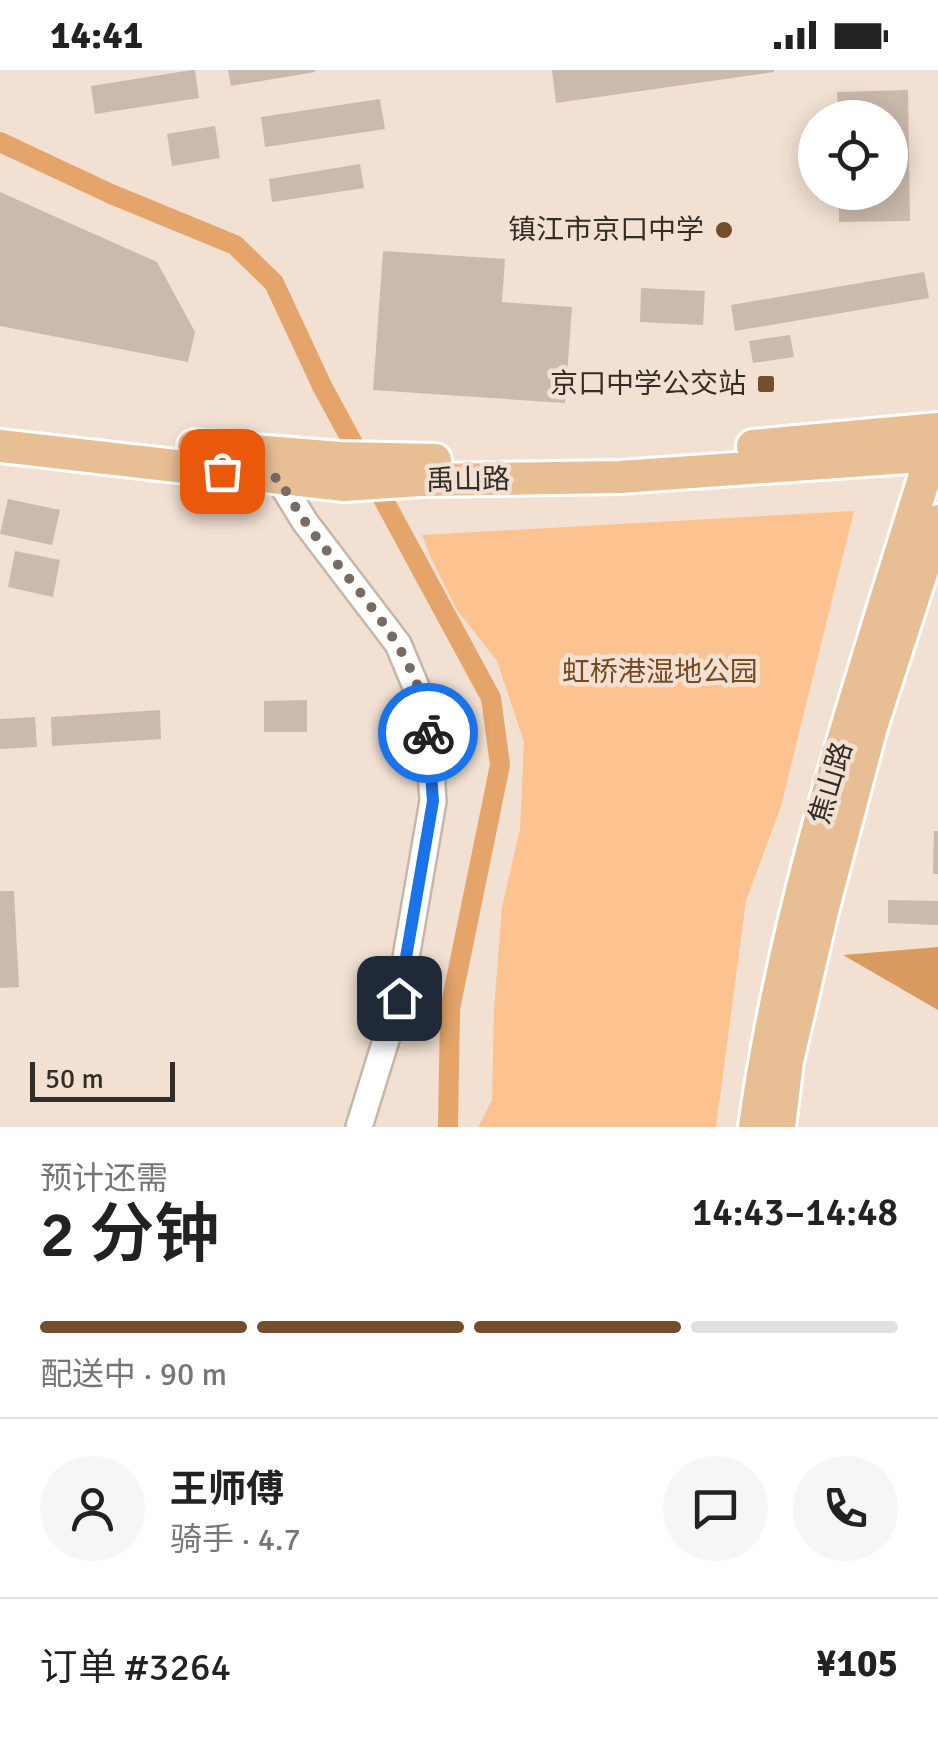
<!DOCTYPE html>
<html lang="zh">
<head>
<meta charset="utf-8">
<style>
	:root { --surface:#fff; --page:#f6f6f6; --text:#222; --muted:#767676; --line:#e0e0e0; --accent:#734e2a }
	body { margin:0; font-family:Signika,"Noto Sans SC",sans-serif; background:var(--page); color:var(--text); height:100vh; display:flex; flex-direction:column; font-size:38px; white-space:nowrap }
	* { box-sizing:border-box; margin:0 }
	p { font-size:32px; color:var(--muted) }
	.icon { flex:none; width:55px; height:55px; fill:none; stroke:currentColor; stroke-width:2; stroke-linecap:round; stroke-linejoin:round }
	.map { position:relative; height:1057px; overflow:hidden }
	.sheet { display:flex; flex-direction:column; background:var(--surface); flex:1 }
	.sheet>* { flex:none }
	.controls { position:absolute; left:798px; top:30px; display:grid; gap:20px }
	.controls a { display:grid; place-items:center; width:110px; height:110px; border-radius:50%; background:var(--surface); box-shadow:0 5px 25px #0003; font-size:50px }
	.scale { position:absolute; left:30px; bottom:25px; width:145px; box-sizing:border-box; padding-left:10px; border:5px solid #332d27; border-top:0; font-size:28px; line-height:35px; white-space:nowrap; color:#332d27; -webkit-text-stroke:8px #f2e1d3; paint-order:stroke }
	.pin { position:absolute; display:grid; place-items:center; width:85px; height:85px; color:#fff; margin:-42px; border-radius:20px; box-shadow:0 5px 15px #0006 }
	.courier { position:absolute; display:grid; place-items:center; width:100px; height:100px; margin:-50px; border:8px solid #1a73e8; border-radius:50%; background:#fff; color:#222; box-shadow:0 2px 12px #0007 }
	.summary em { font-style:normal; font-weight:600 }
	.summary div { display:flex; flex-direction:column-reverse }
	.summary { display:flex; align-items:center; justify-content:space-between; height:170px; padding:0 40px }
	h1 { font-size:65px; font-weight:600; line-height:75px }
	.bar { display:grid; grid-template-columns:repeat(4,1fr); gap:15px 10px; align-content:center; height:120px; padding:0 40px }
	.bar i { height:12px; border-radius:8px; background:var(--line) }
	.bar .current { background:var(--accent) }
	.bar p { grid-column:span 4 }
	.line { display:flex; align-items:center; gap:25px; padding:0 40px; border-top:2px solid var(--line) }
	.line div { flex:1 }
	.round { display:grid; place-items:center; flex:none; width:105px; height:105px; border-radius:52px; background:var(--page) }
	.status { display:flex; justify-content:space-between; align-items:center; height:70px; padding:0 50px; background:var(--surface); direction:ltr }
	.status svg { height:28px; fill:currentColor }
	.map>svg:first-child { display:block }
	.green { fill:#fcc390 }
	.forest { fill:#da9b60 }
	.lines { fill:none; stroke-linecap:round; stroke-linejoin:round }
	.canal { stroke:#e4a46a; stroke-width:20 }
	.building { fill:#cabaac }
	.tertiary-casing { stroke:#c6b6a8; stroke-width:30 }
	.primary-casing { stroke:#fff; stroke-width:38 }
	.tertiary { stroke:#fff; stroke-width:25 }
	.primary { stroke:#e8be95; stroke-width:32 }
	.done { stroke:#766c63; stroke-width:10; stroke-dasharray:0 18 }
	.route { stroke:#1a73e8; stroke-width:12 }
	.poi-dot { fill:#734e2a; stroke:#f2e1d3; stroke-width:4 }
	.labels { text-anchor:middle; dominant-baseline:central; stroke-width:9; stroke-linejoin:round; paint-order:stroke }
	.poi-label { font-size:28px; fill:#332d27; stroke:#f2e1d3; text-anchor:end }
	.street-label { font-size:28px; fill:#332d27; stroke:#f2e1d3 }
	.park-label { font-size:28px; fill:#754a1f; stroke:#f2e1d3 }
</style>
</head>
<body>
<div class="status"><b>14:41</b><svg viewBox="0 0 49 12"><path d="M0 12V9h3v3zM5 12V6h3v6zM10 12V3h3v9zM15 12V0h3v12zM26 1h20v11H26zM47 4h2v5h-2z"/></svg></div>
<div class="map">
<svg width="938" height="1057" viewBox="0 0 938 1057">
	<rect width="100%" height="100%" fill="#f2e1d3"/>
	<!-- green -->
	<polygon class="green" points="854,441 781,736 746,831 716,1057 478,1057 492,1030 494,939 502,837 520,759 524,672 497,591 457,540 431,488 422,465"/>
	<!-- forest -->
	<polygon class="forest" points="938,877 938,940 843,885"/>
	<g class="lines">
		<!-- canal -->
		<polyline class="canal" points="0,72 111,124 235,175 274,213 322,316 491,628 500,695 450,939 448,1057"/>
	</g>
	<!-- building -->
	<g class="building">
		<polygon points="192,0 195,0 199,28 95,44 91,16"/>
		<polygon points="228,0 315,0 315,2 231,16"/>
		<polygon points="552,0 774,0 774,2 556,33"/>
		<polygon points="908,20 910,151 839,152 839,122 890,122 890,48 838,48 837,22"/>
		<polygon points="380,29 385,59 265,77 261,47"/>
		<polygon points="215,56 220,88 172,96 167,64"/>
		<polygon points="360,94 364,118 272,132 269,109"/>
		<polygon points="0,122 157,192 195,262 188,292 0,256"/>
		<polygon points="383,181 505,189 502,232 572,237 565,333 373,320"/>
		<polygon points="924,202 929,228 735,261 731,235"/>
		<polygon points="641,218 705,221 703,255 640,252"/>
		<polygon points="790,265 794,287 753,293 749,271"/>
		<polygon points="8,429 60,440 52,475 0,464"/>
		<polygon points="15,481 60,490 53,527 8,517"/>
		<polygon points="307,630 307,662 264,662 264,631"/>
		<polygon points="160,640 161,669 52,676 51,647"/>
		<polygon points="35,647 37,677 0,679 0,649"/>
		<polygon points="934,761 938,761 938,804 933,804"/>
		<polygon points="0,821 14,821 19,917 0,918"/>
		<polygon points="888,830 938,831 938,855 888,853"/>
	</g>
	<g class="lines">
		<defs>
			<polyline id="tertiary" points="276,396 278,408 305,452 398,574 427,643 433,731 399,928 359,1057"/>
			<g id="primary">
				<polyline points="0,376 344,415 421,410 619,407 938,385"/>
				<polyline points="194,376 340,388 435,390"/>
				<polyline points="753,376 938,359"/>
				<path d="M755 1057C787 827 863 607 931 386L938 378"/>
				<polyline points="779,1057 787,991 822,841 871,657 938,451"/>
			</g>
		</defs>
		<!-- tertiary casing -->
		<use href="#tertiary" class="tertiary-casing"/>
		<!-- primary casing -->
		<use href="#primary" class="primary-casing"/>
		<!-- tertiary -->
		<use href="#tertiary" class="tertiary"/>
		<!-- primary -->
		<use href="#primary" class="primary"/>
	</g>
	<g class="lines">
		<!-- done -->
		<path class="done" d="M222 401 278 408C287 423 296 439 306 453 351 517 423 582 428 663"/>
		<!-- route -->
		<polyline class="route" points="399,928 433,731 428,663"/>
	</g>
	<!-- markers -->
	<g class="poi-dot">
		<circle cx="724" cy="160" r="10"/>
		<rect x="756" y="304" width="20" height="20" rx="5"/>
	</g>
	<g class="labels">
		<!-- poi labels -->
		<g class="poi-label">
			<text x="704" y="160">镇江市京口中学</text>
			<text x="746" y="314">京口中学公交站</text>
		</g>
		<!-- street labels -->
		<g class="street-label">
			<text transform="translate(468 410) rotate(-1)">禹山路</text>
			<text transform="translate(831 713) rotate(-73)">焦山路</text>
		</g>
		<!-- park labels -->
		<g class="park-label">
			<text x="660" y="602">虹桥港湿地公园</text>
		</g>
	</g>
</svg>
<div class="controls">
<a><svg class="icon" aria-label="locate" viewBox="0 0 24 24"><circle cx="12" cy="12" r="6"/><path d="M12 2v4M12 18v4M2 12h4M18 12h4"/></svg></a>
</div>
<div class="scale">50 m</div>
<div class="pin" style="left:222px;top:401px;background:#ea580c"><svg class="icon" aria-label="bag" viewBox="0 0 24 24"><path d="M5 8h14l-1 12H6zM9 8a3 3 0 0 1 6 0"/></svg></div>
<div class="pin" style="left:399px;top:928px;background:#1f2937"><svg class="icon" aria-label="home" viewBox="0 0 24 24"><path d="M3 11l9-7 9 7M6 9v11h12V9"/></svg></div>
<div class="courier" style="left:428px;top:663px"><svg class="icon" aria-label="bike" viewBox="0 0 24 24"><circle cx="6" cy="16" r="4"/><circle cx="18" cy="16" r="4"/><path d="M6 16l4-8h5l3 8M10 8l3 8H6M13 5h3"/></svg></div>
</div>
<section class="sheet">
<div class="summary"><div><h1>2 分钟</h1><p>预计还需</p></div><em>14:43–14:48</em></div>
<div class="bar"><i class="current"></i><i class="current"></i><i class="current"></i><i></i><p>配送中 · 90 m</p></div>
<div class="line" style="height:180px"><a class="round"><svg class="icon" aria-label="person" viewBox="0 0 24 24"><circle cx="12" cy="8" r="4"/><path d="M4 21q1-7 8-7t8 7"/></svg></a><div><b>王师傅</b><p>骑手 · 4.7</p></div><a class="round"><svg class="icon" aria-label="chat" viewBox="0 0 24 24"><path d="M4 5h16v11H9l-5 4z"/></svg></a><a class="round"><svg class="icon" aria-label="phone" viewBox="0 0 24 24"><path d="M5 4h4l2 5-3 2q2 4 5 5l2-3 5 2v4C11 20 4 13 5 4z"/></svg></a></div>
<div class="line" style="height:130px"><div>订单 #3264</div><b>¥105</b></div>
</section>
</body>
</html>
